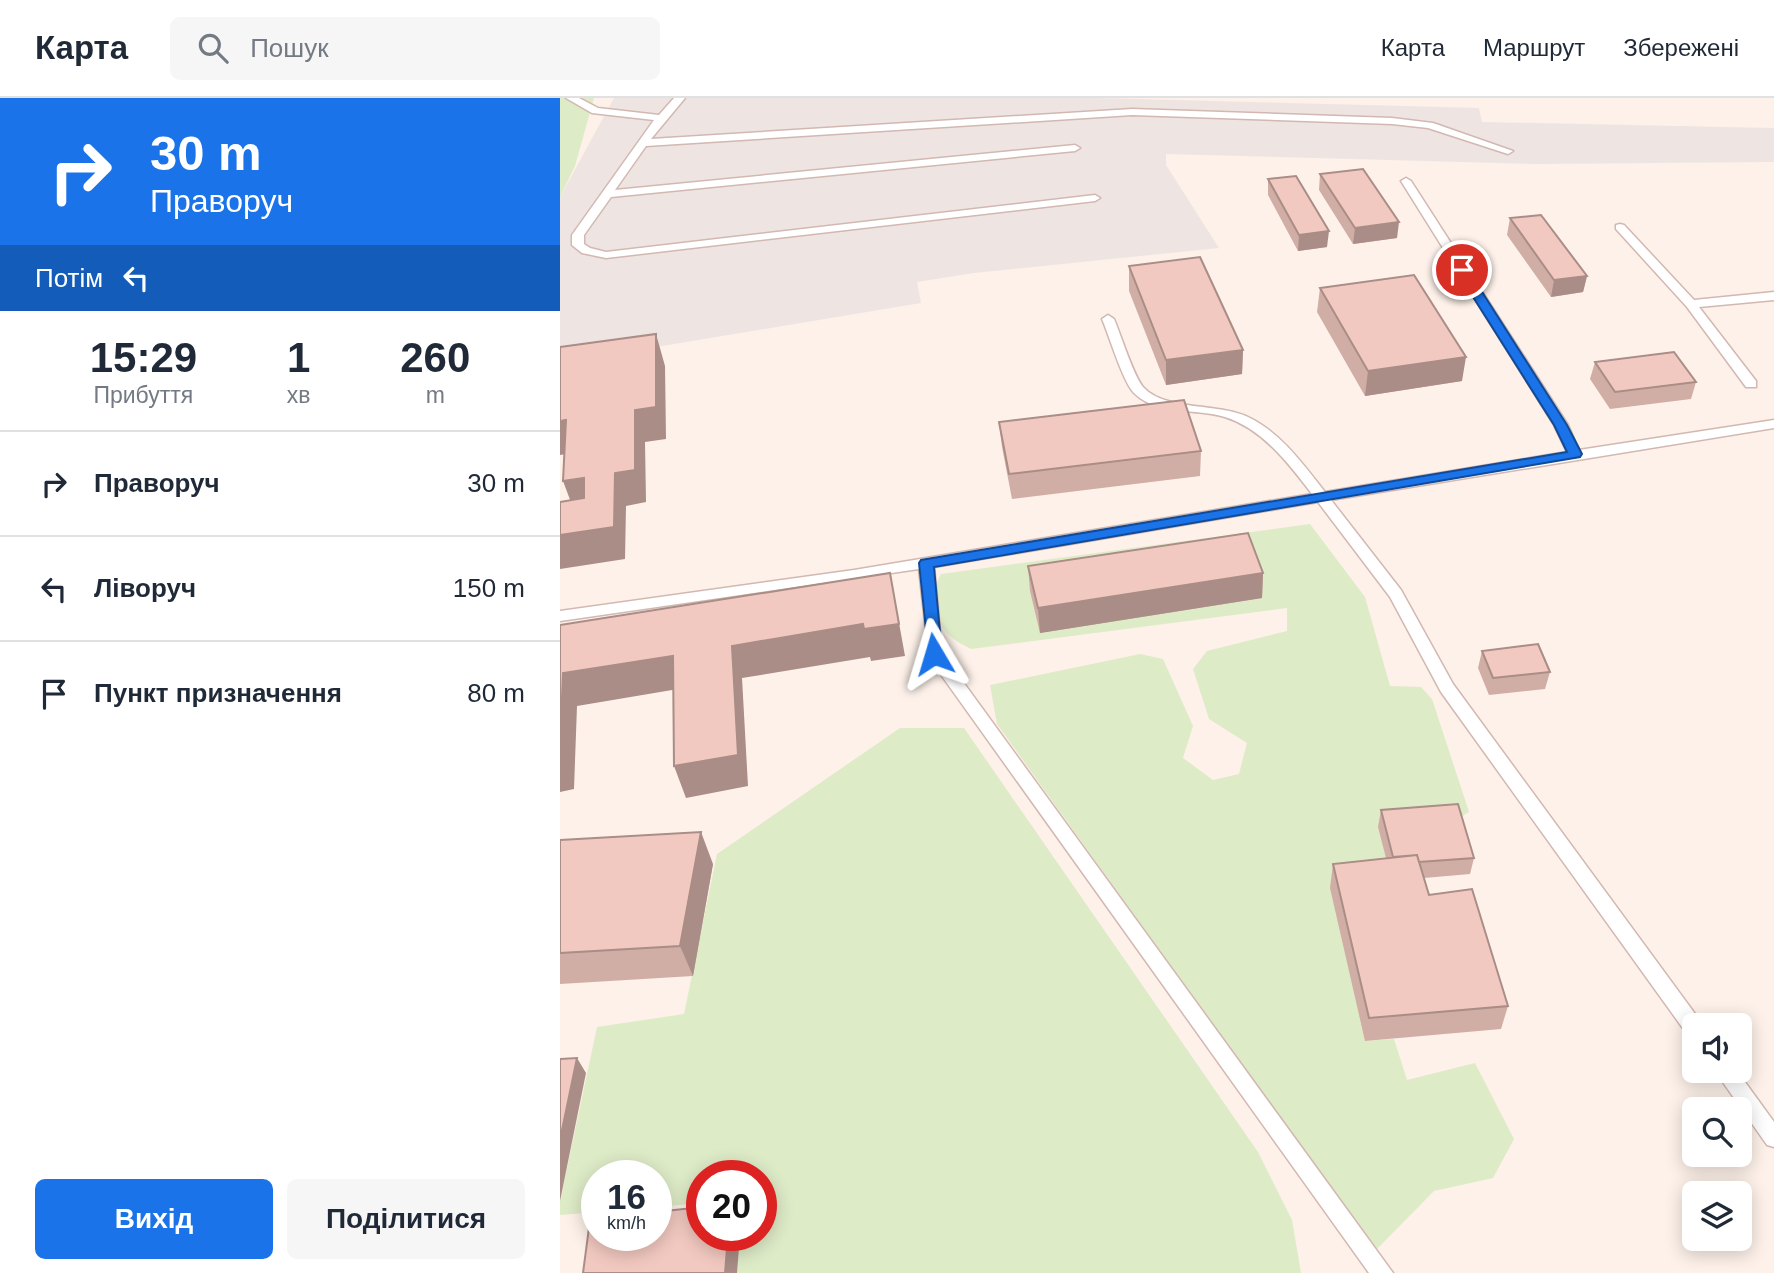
<!DOCTYPE html>
<html lang="uk">
<meta charset="utf-8">
<style>
:root{--surface:#fff;--page:#f6f6f7;--text:#1f2937;--muted:#747a83;--line:#e0e1e3;--accent:#1a73e8}
body{margin:0;font-family:Helvetica,sans-serif;background:var(--page);color:var(--text);height:100vh;display:flex;flex-direction:column;font-size:26px;white-space:nowrap}
*{box-sizing:border-box;margin:0}
p{font-size:23px;color:var(--muted)}
.icon{flex:none;width:38px;height:38px;fill:none;stroke:currentColor;stroke-width:2;stroke-linecap:round;stroke-linejoin:round}
.map{position:relative;flex:1;overflow:hidden}
.drawer{display:flex;flex-direction:column;background:var(--surface);width:560px}
.drawer>*{flex:none}
.top-card{background:#1a73e8;color:#fff;overflow:hidden}
.tools{position:absolute;left:1122px;top:915px;display:grid;gap:14px}
.tools a{display:grid;place-items:center;width:70px;height:70px;border-radius:10px;background:var(--surface);box-shadow:0 4px 18px #0003;font-size:35px}
.speed{position:absolute;left:21px;top:1062px;display:flex;gap:14px;font-size:35px;font-weight:700;text-align:center}
.speed>*{display:grid;place-content:center;width:91px;height:91px;border-radius:50%;background:var(--surface);box-shadow:0 4px 18px #0003;line-height:1}
.speed small{font-size:18px;font-weight:400}
.speed .limit{border:10px solid #d22;background:#fff;color:#111}
.pin{position:absolute;display:grid;place-items:center;width:60px;height:60px;color:#fff;margin:-30px;border:4px solid #fff;border-radius:50%;box-shadow:0 2px 7px #0007}
.me{position:absolute;width:77px;margin:-38px;rotate:353deg;stroke-linejoin:round;filter:drop-shadow(0 0 5px #0008)}
.turn{display:flex;align-items:center;gap:24px;height:147px;padding:0 35px;font-size:32px}
.turn .icon{width:91px;height:91px;stroke-width:2.5}
.turn b{display:block;font-size:49px;line-height:60px}
.then{display:flex;align-items:center;height:66px;padding:0 35px;background:#0003;gap:14px;font-size:26px}
.eta{display:flex;justify-content:space-evenly;align-items:center;height:119px;text-align:center}
.eta b{font-size:42px;font-weight:800;line-height:49px}
.action{display:flex;gap:14px;margin-top:auto;padding:14px 35px}
.action a{flex:1;height:80px;border-radius:10px;background:var(--accent);color:#fff;font-size:28px;font-weight:800;line-height:80px;text-align:center}
.action a+a{background:var(--page);color:var(--text)}
ul{padding:0;list-style:none}
li{display:flex;align-items:center;gap:21px;height:105px;padding:0 35px;border-top:2px solid var(--line)}
li div{flex:1}
li b{display:block;font-size:26px}
li em{font-style:normal}
header{display:flex;align-items:center;gap:42px;box-sizing:border-box;height:98px;padding:0 35px;background:var(--surface);border-bottom:2px solid var(--line)}
header strong{font-size:33px}
nav{display:flex;gap:38px;margin-inline-start:auto;font-size:24px}
.search{width:490px;height:63px;background:var(--page);display:flex;align-items:center;gap:18px;box-sizing:border-box;padding:0 24px;border-radius:10px;color:var(--muted);font-size:26px}
main{display:flex;flex:1;min-height:0}
.map>svg:first-child{display:block}
.industrial{fill:#eee5e2}
.green{fill:#deebc7}
.lines{fill:none;stroke-linecap:round;stroke-linejoin:round}
.lane-casing{stroke:#d2b8b1;stroke-width:3}
.lane{fill:#fff;fill-rule:evenodd}
.wall{fill:#d0ada5}
.shaded-wall{fill:#a98d86}
.building{fill:#f2c9c0;stroke:#a98d86;stroke-width:2}
.route{fill:#1a73e8;stroke:#114b97;stroke-width:2}
</style>
<header>
<strong>Карта</strong>
<div class="search"><svg class="icon" aria-label="search" viewBox="0 0 24 24"><circle cx="10" cy="10" r="6"/><path d="M15 15l6 6"/></svg>Пошук</div>
<nav><a>Карта</a><a>Маршрут</a><a>Збережені</a></nav>
</header>
<main>
<section class="drawer">
<div class="top-card">
<div class="turn"><svg class="icon" aria-label="right" viewBox="0 0 24 24"><path d="M7 20v-9h11M14 6l5 5-5 5"/></svg><div><b>30 m</b>Праворуч</div></div>
<div class="then">Потім<svg class="icon" aria-label="left" viewBox="0 0 24 24"><path d="M17 20v-9H6M10 6l-5 5 5 5"/></svg></div>
</div>
<div class="eta">
<div><b>15:29</b><p>Прибуття</p></div>
<div><b>1</b><p>хв</p></div>
<div><b>260</b><p>m</p></div>
</div>
<ul>
<li><svg class="icon" aria-label="right" viewBox="0 0 24 24"><path d="M7 20v-9h11M14 6l5 5-5 5"/></svg><div><b>Праворуч</b></div><em>30 m</em></li>
<li><svg class="icon" aria-label="left" viewBox="0 0 24 24"><path d="M17 20v-9H6M10 6l-5 5 5 5"/></svg><div><b>Ліворуч</b></div><em>150 m</em></li>
<li><svg class="icon" aria-label="arrive" viewBox="0 0 24 24"><path d="M6 21V4h12l-3 4 3 4H6"/></svg><div><b>Пункт призначення</b></div><em>80 m</em></li>
</ul>
<div class="action"><a>Вихід</a><a>Поділитися</a></div>
</section>
<div class="map">
<svg width="1214" height="1175" viewBox="0 0 1214 1175">
<rect width="100%" height="100%" fill="#fdf1e9"/>
<path class="industrial" d="M54 0H539L919 10 922 24 1214 30V64L977 66 606 56V67L659 150 414 175 357 184 361 205 0 265V99Z"/>
<path class="green" d="M0 0H34L15 68 0 99Z
M750 426 805 499 830 588 861 589 872 601 909 714 894 723 819 730 832 783 805 943 834 941 847 982 915 965 954 1041 933 1080 874 1093 815 1153 437 626 430 587 580 556 603 561 633 628 623 660 653 682 679 676 687 645 649 621 633 571 647 553 727 533V510L411 551C404 547 397 544 391 539 374 525 370 494 381 476Z
M340 630H404L698 1054 732 1122 741 1175H177L180 1138H201V1078H142V1105L96 1109V1078H37V1114L0 1117V1103L37 929 124 916 157 756Z"/>
<g class="lines">
<defs>
<path id="lane" d="M6 0H19L38 10 99 17 114 0H125L91 41 572 11 832 20 873 25 953 53 948 56 868 30 832 26 572 17 86 48 55 92 515 47 520 50 515 53 51 99 24 137V146L30 150 46 154 535 97 540 100 535 103 46 160 22 155 12 147V137L94 22 32 15Z
M846 80 851 83 1008 327 1019 352 1214 322V330L771 402 841 492 893 586 1141 924 1142 928H1134V938L1127 936 881 594 830 499 758 404 374 469 382 555 833 1175H809L369 560 359 471 0 523V513L294 472 752 396C729 366 703 331 665 319 636 310 597 318 574 295 563 284 549 237 542 221L548 217 554 221C561 237 574 280 584 290 606 313 659 305 688 319 720 334 743 366 765 394L1007 354 994 327 841 83Z
M1060 126 1064 127 1134 202 1214 194V202L1139 209 1196 283V289H1186L1127 209 1056 131V127Z
M1155 973H1177L1214 1024V1049L1207 1047Z"/>
</defs>
<use href="#lane" class="lane-casing"/>
<use href="#lane" class="lane"/>
</g>
<path class="wall" d="M760 76 837 140 793 146 759 92Z
M708 81 767 149 738 153 708 97Z
M950 120 1027 178 1023 194 991 199 947 137Z
M569 168 683 252 682 276 606 287 569 193Z
M760 190 902 283 805 298 757 214Z
M1035 264 1136 284 1131 301 1050 311 1030 281Z
M439 324 641 353 640 378 452 401 442 349Z
M468 468 703 475 702 500 480 535 470 493Z
M922 553 990 574 985 591 929 597 918 570Z
M821 712 914 760 910 776 864 780 869 797 948 908 941 931 805 943 770 790 773 766 826 760 818 729Z
M0 742 153 766 133 878 0 886Z"/>
<path class="shaded-wall" d="M839 124 837 140 793 146 795 130Z
M769 133 767 149 738 153 739 137Z
M1027 178 1023 194 991 199 994 182Z
M96 236 105 268 106 341 85 344 86 404 66 408 65 461 0 471V437L55 375 75 312Z
M683 252 682 276 606 287V262Z
M906 259 902 283 805 298 808 273Z
M6 322 18 354 0 357V323Z
M24 380 36 412 15 415 3 383Z
M330 475 345 558 311 563 310 559 182 580 188 688 126 700 114 668 172 548Z
M703 475 702 500 480 535 478 510Z
M113 558 124 590 17 608 14 691 0 694V649L3 575Z
M141 734 153 766 133 878 120 848Z
M17 960 26 975 0 1103V1042Z
M168 1138H180L177 1175H165Z"/>
<path class="building" d="M803 71 839 124 795 130 760 76Z
M736 78 769 133 739 137 708 81Z
M981 117 1027 178 994 182 950 120Z
M640 159 683 252 606 262 569 168Z
M854 177 906 259 808 273 760 190Z
M96 236V309L75 312V372L55 375 54 429 0 437V404L24 400V380L3 383 6 322 0 323V249Z
M1114 254 1136 284 1055 294 1035 264Z
M624 302 641 353 449 376 439 324Z
M688 435 703 475 478 510 468 468Z
M330 475 339 526 304 531 303 526 172 548 178 657 114 668 113 558 3 575 0 649V527Z
M978 546 990 574 933 580 922 553Z
M898 706 914 760 859 764 857 757 833 759 821 712Z
M141 734 120 848 0 855V742Z
M857 757 869 797 912 791 948 908 809 920 773 766Z
M17 960 0 1042V961Z
M142 1109V1138H168L165 1175H23L30 1122 37 1121V1138H96V1114Z"/>
<path class="route" d="M902 168 908 172 1007 327 1022 356 1020 359 374 469 382 556 380 560H369L359 465 361 462 1007 354 994 327 896 172Z"/>
</svg>
<div class="tools">
<a><svg class="icon" aria-label="sound" viewBox="0 0 24 24"><path d="M4 9h4l5-4v14l-5-4H4zM17 9q2 3 0 6"/></svg></a>
<a><svg class="icon" aria-label="search" viewBox="0 0 24 24"><circle cx="10" cy="10" r="6"/><path d="M15 15l6 6"/></svg></a>
<a><svg class="icon" aria-label="layers" viewBox="0 0 24 24"><path d="M12 4l9 5-9 5-9-5zM3 14l9 5 9-5"/></svg></a>
</div>
<div class="speed"><div>16<small>km/h</small></div><div class="limit">20</div></div>
<div class="pin" style="left:902px;top:172px;background:#d93025"><svg class="icon" aria-label="arrive" viewBox="0 0 24 24"><path d="M6 21V4h12l-3 4 3 4H6"/></svg></div>
<svg class="me" style="left:374px;top:556px" viewBox="-20 -20 40 40"><path d="M0-17L14 15 0 8-14 15z" fill="#1a73e8" stroke="#fff" stroke-width="4"/></svg>
</div>
</main>
